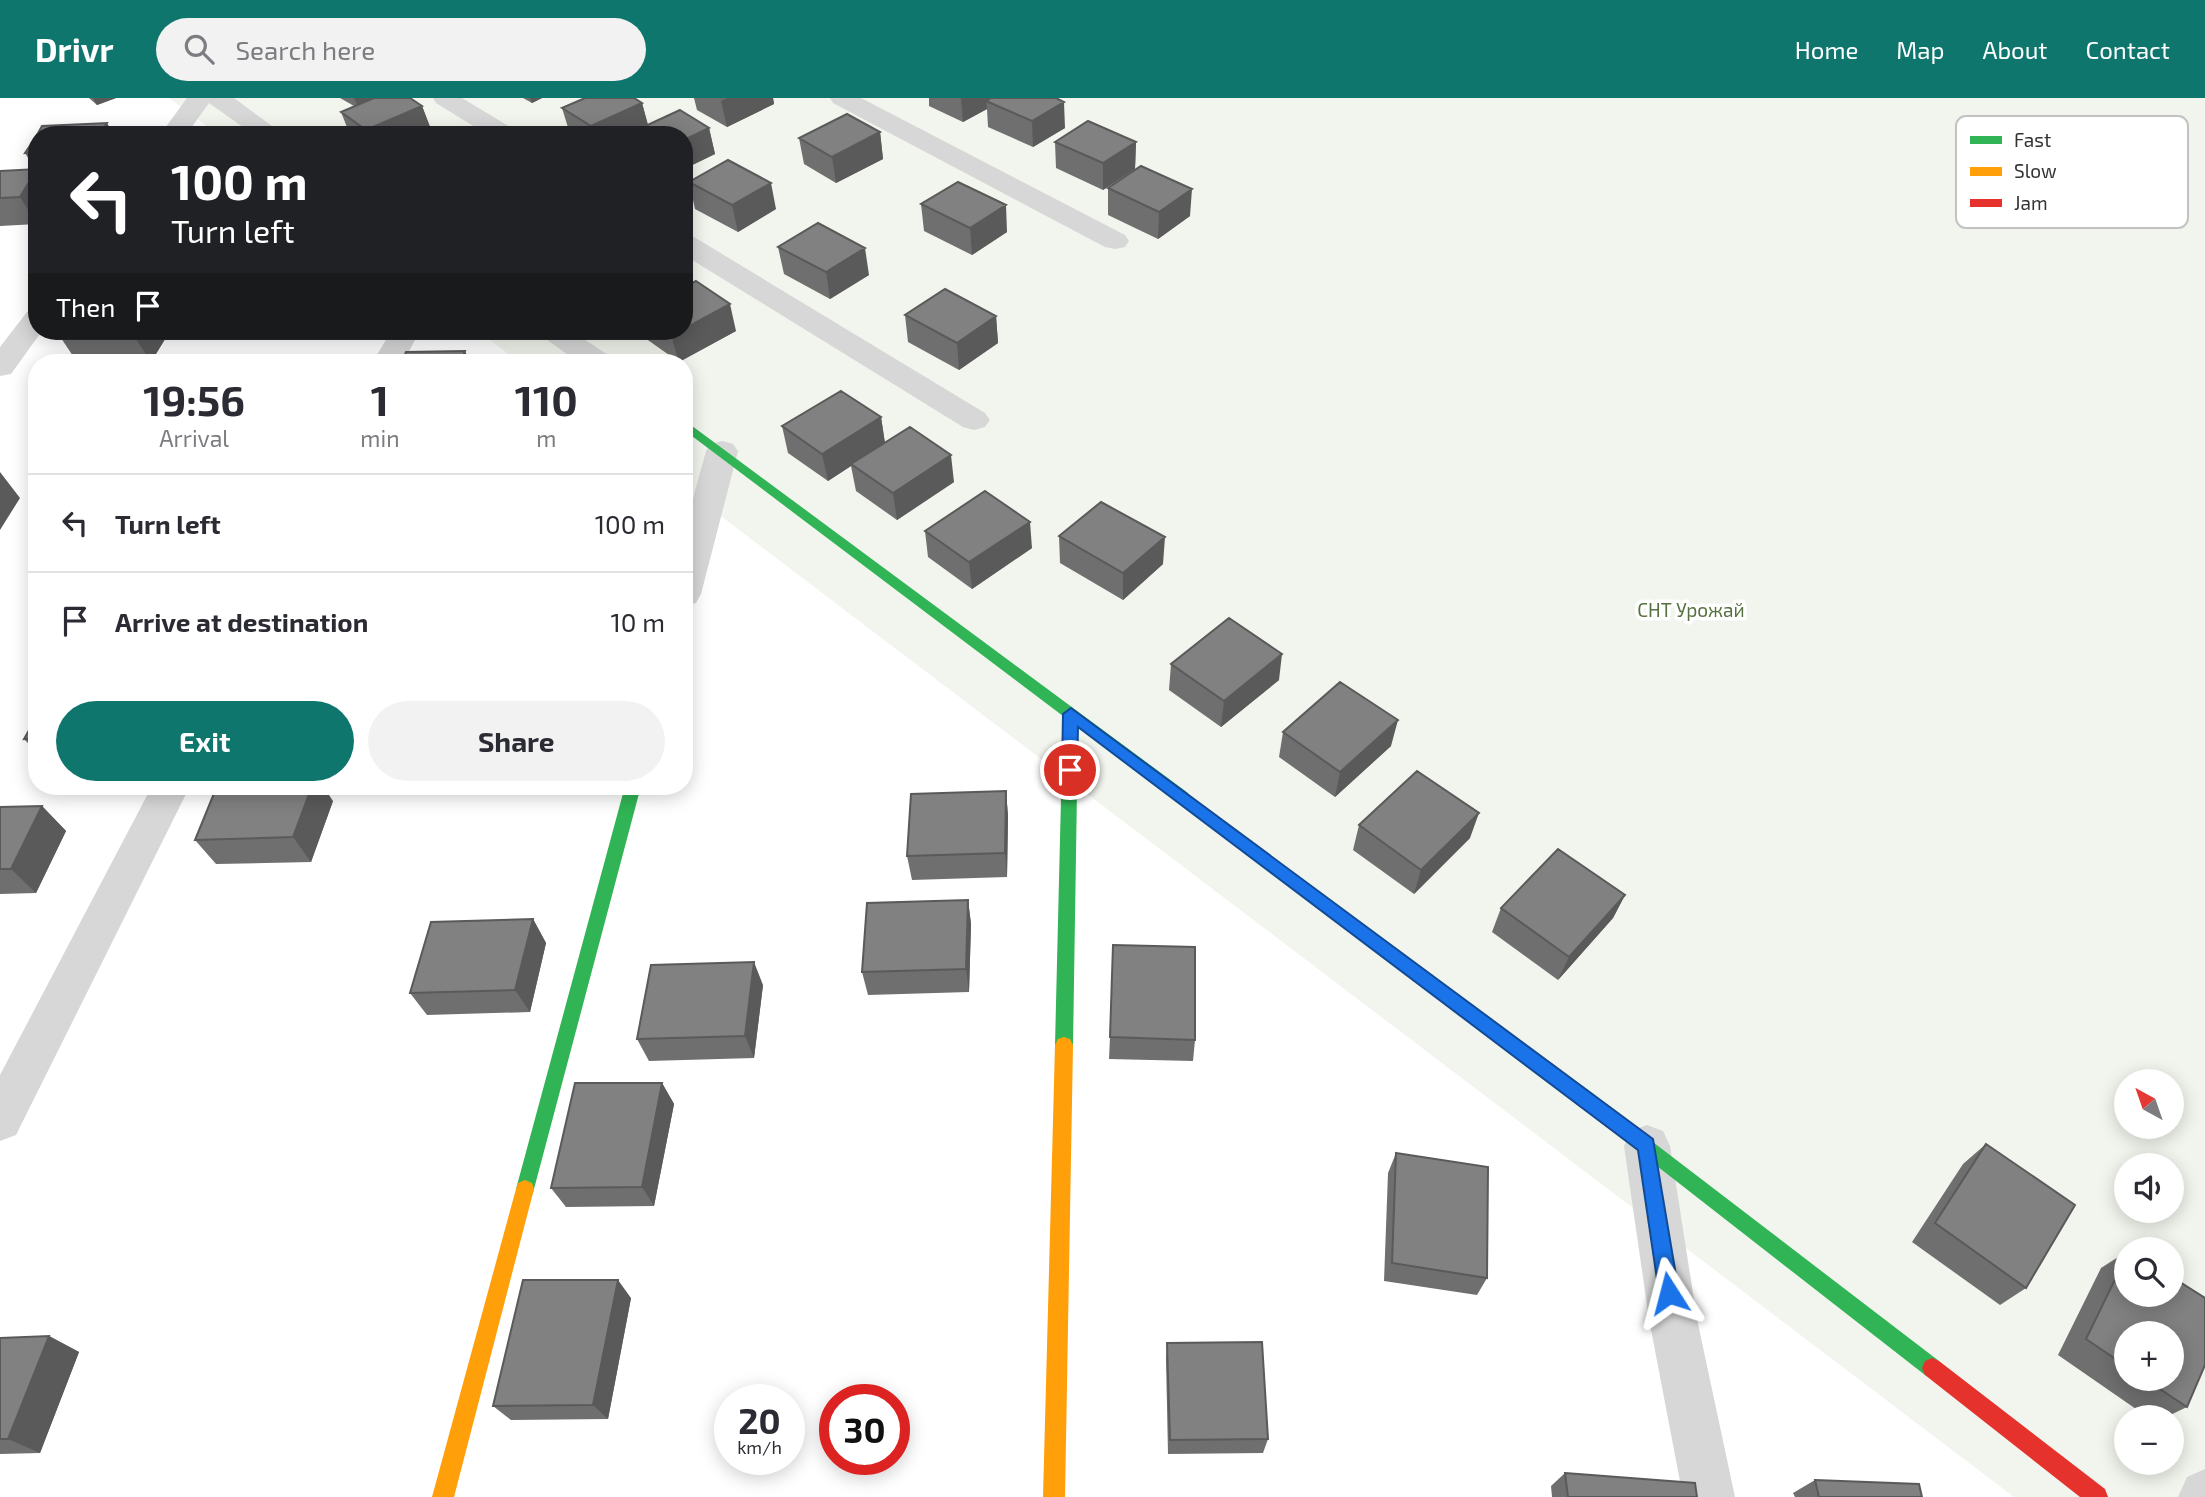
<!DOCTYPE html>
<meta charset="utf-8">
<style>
:root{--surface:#fff;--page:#f2f2f3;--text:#2b2b33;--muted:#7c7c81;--line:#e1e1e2;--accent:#0f766e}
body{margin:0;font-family:"Exo 2",sans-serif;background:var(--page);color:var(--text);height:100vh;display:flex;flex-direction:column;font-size:26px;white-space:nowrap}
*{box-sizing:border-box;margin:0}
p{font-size:23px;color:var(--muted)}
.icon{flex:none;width:38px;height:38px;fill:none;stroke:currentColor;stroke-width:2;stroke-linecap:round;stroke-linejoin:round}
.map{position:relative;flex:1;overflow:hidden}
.side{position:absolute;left:28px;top:256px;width:665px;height:441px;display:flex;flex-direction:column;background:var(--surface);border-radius:28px;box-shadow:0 4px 18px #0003}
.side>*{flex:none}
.hud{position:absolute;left:28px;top:28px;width:665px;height:214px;border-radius:28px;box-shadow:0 4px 18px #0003;background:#202124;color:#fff;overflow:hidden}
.needle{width:46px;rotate:320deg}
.fabs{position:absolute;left:2114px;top:971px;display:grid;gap:14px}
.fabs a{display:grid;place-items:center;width:70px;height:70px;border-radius:50%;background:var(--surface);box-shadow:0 4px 18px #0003;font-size:35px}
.speed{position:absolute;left:714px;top:1286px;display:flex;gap:14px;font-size:35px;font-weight:700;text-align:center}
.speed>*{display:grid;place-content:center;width:91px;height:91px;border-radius:50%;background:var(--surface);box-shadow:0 4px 18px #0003;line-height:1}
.speed small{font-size:18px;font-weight:400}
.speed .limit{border:10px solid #d22;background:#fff;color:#111}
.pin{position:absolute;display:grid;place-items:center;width:60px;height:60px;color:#fff;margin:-30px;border:4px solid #fff;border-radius:50%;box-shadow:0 2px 7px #0007}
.me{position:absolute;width:77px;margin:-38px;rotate:351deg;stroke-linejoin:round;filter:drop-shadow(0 0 5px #0008)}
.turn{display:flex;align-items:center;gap:24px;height:147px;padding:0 28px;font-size:32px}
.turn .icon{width:91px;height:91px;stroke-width:2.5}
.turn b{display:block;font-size:49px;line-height:60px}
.then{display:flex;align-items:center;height:66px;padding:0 28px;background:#0003;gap:14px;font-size:26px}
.eta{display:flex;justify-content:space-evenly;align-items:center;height:119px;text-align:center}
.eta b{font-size:42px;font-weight:700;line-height:49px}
.cta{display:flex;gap:14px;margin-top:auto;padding:14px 28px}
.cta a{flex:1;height:80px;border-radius:42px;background:var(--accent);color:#fff;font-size:28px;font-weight:700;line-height:80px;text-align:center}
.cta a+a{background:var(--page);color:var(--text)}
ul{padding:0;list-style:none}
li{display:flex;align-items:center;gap:21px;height:98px;padding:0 28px;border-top:2px solid var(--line)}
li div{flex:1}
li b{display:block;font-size:26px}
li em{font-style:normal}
header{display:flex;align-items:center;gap:42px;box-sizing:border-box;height:98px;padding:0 35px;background:var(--accent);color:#fff}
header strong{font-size:33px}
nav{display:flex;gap:38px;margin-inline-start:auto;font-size:24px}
.search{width:490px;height:63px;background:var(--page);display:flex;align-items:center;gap:18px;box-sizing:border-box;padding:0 24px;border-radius:38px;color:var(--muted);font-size:26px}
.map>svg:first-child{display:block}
.green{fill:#f1f5ed;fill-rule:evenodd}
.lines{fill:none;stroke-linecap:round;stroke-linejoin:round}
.street{fill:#d7d7d7;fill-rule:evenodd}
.fast{fill:#30b455;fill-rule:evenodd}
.slow{fill:#ff9f0a;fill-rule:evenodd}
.jam{fill:#e5322d;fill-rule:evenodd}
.wall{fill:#6f6f6f;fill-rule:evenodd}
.shaded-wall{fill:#5a5a5a}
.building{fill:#818181;stroke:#5a5a5a;stroke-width:2}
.route{fill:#1a73e8;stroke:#114b97;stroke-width:2}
.labels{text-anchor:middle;stroke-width:7;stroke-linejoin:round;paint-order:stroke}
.park-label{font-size:19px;fill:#56703f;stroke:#fff}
.key{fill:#fff;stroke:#c2c2c2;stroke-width:2}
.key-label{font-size:19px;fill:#333}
</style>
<header>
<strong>Drivr</strong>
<div class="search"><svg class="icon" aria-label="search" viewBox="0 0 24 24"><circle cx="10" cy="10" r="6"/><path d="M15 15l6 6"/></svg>Search here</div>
<nav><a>Home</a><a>Map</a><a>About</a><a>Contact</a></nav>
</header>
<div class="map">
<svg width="2205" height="1399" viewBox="0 0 2205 1399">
<rect width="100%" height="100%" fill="#fff"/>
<path class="green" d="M169 0H2205V1399H2014L684 390V264H519L478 233H684V37H219ZM2126 984H2172V1029H2126ZM2126 1068H2172V1113H2126ZM2126 1152H2172V1197H2126ZM2126 1236H2172V1281H2126ZM2126 1320H2172V1365H2126Z"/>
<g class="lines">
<path class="street" d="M187 0H234L284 37H254L209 5 186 37H160Z
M433 0H462L515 32 519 37H488L436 5Z
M830 0H861L1125 137 1129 143 1125 149 1115 151 1105 149 833 5Z
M684 137 694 139 985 315 990 322 985 329 974 332 963 329 684 157Z
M37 211V233H42L11 276 0 278V249L27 214Z
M391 233H420L403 264H373Z
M538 233H572L608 257 612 264H578L543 239Z
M722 343 733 346 738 353 701 496 696 505 684 508V433L706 353 711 346Z
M152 688H190L16 1037 0 1043V977Z
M1647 1027 1663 1033 1670 1048 1697 1221 1735 1399H1683L1649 1221 1624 1048 1631 1033Z
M2205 1371V1399H2178L2187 1379Z"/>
<path class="fast" d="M684 322 1188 695 1190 699 1188 703H1176L1078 629 1073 947 1070 953 1064 955 1058 953 1055 947 1063 618 684 332Z
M625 688H641L534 1091 532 1097 525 1100 518 1097 516 1091Z
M1628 1025 1939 1263 1942 1270 1939 1277 1932 1280 1925 1277 1621 1040 1619 1034 1621 1028Z"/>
<path class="slow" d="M1182 693 1450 891 1453 896 1450 901 1444 904 1438 901 1176 703 1174 699 1176 695Z
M1064 939 1070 941 1073 947 1065 1399H1043L1055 947 1058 941Z
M525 1082 532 1085 534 1091 454 1399H432L516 1091 518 1085Z"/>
<path class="jam" d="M1444 888 1635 1028 1637 1034 1635 1040 1628 1043 1621 1040 1438 901 1435 896 1438 891Z
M1932 1260 1939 1263 2105 1391 2108 1399H2080L1925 1277 1922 1270 1925 1263Z"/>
</g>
<path class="wall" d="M89 0H116L97 7Z
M340 0H410L422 8 432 34 426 37H350L341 14 354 8Z
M523 0H542L532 5Z
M585 0H634L642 5 648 27 680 12 709 30 715 56 684 71V37L570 36 562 10Z
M694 0H773L774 6 727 29 697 12Z
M929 0H1056L1065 30 1033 49 988 29 987 11 963 24 929 8Z
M880 34 883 61 836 85 804 66 799 40Z
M37 37V126L0 128V73L35 71 25 55Z
M1055 44H1136L1135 71 1103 92 1056 70Z
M689 84 776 111 738 134 695 111Z
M1108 90 1190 118 1158 141 1108 117Z
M921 106 1007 134 972 157 924 133Z
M778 149 869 177 830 201 784 176Z
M905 217 996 218 998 245 959 272 908 244Z
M170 233 151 264H77L61 240Z
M643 233H736L679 264 645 240Z
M881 319 885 345 954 384 897 422 856 393 851 368 828 383 788 355 782 328Z
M925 433 1032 450 972 491 928 459Z
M1059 438 1163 466 1123 502 1060 465Z
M1171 566 1279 582 1221 629 1169 592Z
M37 618V654L24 641Z
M1283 634 1391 648 1335 699 1279 659Z
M1006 693 1008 718 1007 779 912 782 907 758Z
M333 703 311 764 216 766 195 742Z
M42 708 66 733 36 795 0 796V709Z
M1359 727 1470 740 1414 796 1353 752Z
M1625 797 1613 820 1558 882 1492 834 1501 810Z
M968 802 971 826 969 894 868 897 862 874Z
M533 821 546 845 530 914 427 917 410 895Z
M763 887 754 960 649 963 637 941Z
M1110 939 1195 942 1193 963 1109 961Z
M662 985 674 1006 654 1108 566 1109 551 1090Z
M1986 1046 2026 1190 2000 1207 1912 1144 1963 1066Z
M1396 1055 1487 1180 1477 1197 1384 1183 1388 1075Z
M2126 1154V1197H2172V1179L2205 1200V1267L2187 1309 2164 1320H2149L2058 1257 2101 1170ZM2126 1236H2172V1281H2126Z
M631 1200 608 1321 511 1322 493 1308Z
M49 1238 79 1254 40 1355 0 1356V1240Z
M1167 1245 1268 1341 1263 1355 1168 1356 1166 1261Z
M1565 1375 1697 1399H1552L1551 1388Z
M1815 1382 1922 1399H1795L1793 1395Z"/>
<path class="shaded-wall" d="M93 0H116L97 7Z
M354 0H382L359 11Z
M530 0H542L532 5Z
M727 0H773L774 6 727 29 721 3Z
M961 0H1005L986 3 987 11 963 24Z
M1064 4 1065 30 1033 49 1032 23Z
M642 5 649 31 628 36V37H593L591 28Z
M422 8 432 34 426 37H368L366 32Z
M107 25 114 37H100Z
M709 30 715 56 684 71V42Z
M880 34 883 61 836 85 832 59Z
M1136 44 1135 71 1103 92V65Z
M37 72V126L20 99Z
M771 85 776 111 738 134 732 107Z
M1192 91 1190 118 1158 141 1159 114Z
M1006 107 1007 134 972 157 970 130Z
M865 150 869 177 830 201 826 174Z
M730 206 736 233 679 264 671 237 680 233H684V231Z
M996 218 998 245 959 272 957 245Z
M137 233H170L151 264 134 238Z
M465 253 470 264H461Z
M881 319 885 346 851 366V368L828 383 822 356Z
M951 357 954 384 897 422 893 395Z
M0 374 20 400 0 432Z
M1030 424 1032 450 972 491 969 464Z
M1165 439 1163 466 1123 502V475Z
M1282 556 1279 582 1221 629 1224 603Z
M1398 622 1391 648 1335 699 1340 674Z
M312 688H323L333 703 311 764 293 739Z
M1006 693 1008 718 1007 779 1005 755Z
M42 708 66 733 36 795 11 771Z
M1479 715 1470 740 1414 796 1421 772Z
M1625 797 1613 820 1558 882 1569 859Z
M968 802 971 826 969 894 966 871Z
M533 821 546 845 530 914 515 892Z
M754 864 763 887 754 960 745 938Z
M662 985 674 1006 654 1108 642 1089Z
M618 1182 631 1200 608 1321 593 1307Z
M49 1238 79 1254 40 1355 8 1341Z"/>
<path class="building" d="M374 0H410L422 8 366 32 341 14Z
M585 0H634L642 5 591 28 562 10Z
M991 0H1056L1064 4 1032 23 986 3Z
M680 12 709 30 684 42V37H630L628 36Z
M847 16 880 34 832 59 799 40Z
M1088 23 1136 44 1103 65 1055 44Z
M107 25 100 37H37L42 28Z
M37 37V54L25 55Z
M728 62 771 85 732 107 689 84Z
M1141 68 1192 91 1159 114 1108 90Z
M37 71 20 99 0 100V73Z
M958 84 1006 107 970 130 921 106Z
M818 125 865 150 826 174 778 149Z
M696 183 730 206 684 231V189Z
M945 191 996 218 957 245 905 217Z
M65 233H137L134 238 61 240Z
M665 233H680L671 237Z
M465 253 461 264H402L406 254Z
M841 293 881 319 822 356 782 328Z
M910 329 951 357 893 395 851 366Z
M985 393 1030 424 969 464 925 433Z
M1101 404 1165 439 1123 475 1059 438Z
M1229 520 1282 556 1224 603 1171 566Z
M1340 584 1398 622 1340 674 1283 634Z
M37 618V640L24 641Z
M1417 673 1479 715 1421 772 1359 727Z
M217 688H312L293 739 195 742Z
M1006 693 1005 755 907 758 911 696Z
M42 708 11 771H0V709Z
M1558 751 1625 797 1569 859 1501 810Z
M968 802 966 871 862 874 867 805Z
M533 821 515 892 410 895 431 824Z
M1113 847 1195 849V942L1110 939Z
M754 864 745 938 637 941 651 867Z
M575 985H662L642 1089 551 1090Z
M1986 1046 2075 1107 2026 1190 1935 1125Z
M1396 1055 1488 1069 1487 1180 1392 1165Z
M2126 1159V1197H2172V1179L2205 1200V1267L2187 1309 2145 1281H2172V1236H2126V1268L2086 1241Z
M523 1182H618L593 1307 493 1308Z
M49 1238 8 1341H0V1240Z
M1262 1244 1268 1341 1170 1342 1167 1245Z
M1565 1375 1695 1385 1697 1399H1568Z
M1815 1382 1919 1386 1922 1399H1819Z"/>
<path class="route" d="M1071 610 1653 1041 1679 1195 1676 1202 1669 1205 1662 1202 1659 1195 1638 1052 1078 629 1077 672 1070 678 1064 676 1062 672 1063 616Z"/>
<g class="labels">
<g class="park-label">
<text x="1691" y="519">СНТ Урожай</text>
</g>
</g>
<rect x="1956" y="18" width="232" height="112" rx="10" class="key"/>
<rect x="1970" y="38" width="32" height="8" fill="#30b455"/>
<rect x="1970" y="69" width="32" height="9" fill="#ff9f0a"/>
<rect x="1970" y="101" width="32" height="8" fill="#e5322d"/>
<g class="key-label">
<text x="2014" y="49">Fast</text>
<text x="2014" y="80">Slow</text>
<text x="2014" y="112">Jam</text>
</g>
</svg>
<div class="fabs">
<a><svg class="needle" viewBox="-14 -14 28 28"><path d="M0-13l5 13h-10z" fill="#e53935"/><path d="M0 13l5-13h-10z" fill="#7c7c81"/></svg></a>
<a><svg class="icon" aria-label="sound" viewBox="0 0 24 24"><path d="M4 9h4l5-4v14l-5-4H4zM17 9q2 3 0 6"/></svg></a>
<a><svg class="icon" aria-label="search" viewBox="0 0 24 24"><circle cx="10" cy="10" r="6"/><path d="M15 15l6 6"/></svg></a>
<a>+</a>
<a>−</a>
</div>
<div class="speed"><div>20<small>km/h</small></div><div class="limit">30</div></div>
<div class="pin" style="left:1070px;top:672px;background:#d93025"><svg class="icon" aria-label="arrive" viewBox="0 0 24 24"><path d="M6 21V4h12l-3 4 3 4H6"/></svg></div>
<svg class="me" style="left:1669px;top:1195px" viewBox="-20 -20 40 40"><path d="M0-17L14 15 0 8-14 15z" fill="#1a73e8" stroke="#fff" stroke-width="4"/></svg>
<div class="hud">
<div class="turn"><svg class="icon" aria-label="left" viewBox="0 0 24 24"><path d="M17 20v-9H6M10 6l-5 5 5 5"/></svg><div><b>100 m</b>Turn left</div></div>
<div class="then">Then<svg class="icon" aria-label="arrive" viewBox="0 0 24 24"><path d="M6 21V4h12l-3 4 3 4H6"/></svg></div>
</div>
<section class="side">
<div class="eta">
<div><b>19:56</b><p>Arrival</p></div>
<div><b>1</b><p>min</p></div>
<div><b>110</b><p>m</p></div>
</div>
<ul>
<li><svg class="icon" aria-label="left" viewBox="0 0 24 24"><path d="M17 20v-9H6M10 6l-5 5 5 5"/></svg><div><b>Turn left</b></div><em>100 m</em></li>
<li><svg class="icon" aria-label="arrive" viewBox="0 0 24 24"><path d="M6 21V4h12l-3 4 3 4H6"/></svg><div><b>Arrive at destination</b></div><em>10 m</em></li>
</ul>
<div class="cta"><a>Exit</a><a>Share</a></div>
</section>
</div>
